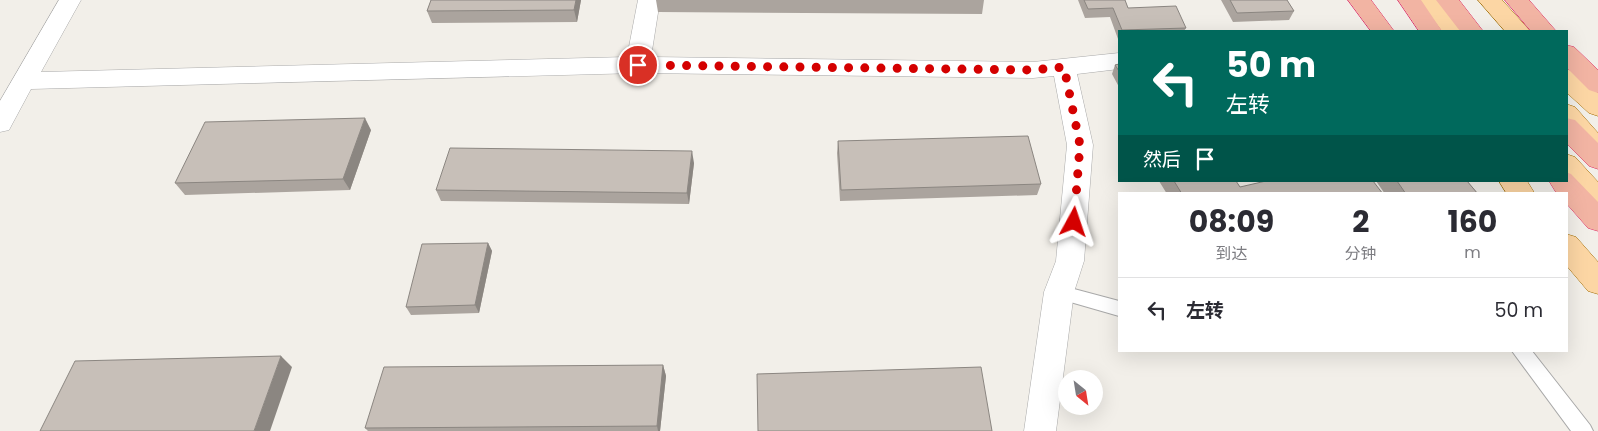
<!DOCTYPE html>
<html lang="zh">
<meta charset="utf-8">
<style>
:root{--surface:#fff;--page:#f7f7f7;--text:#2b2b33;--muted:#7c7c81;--line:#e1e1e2}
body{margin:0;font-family:Poppins,"Noto Sans SC",sans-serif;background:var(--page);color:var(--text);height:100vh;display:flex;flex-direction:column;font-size:19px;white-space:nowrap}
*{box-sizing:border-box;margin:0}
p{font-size:16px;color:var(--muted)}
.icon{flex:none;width:28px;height:28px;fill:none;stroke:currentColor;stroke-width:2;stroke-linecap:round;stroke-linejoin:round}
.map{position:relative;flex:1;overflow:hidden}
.side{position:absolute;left:1118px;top:192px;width:450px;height:160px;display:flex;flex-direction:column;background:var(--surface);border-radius:0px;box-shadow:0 5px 20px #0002}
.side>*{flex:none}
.guide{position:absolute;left:1118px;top:30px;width:450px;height:152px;border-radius:0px;box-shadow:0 5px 20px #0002;background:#00695c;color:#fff;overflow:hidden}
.needle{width:32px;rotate:150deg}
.fabs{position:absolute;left:1058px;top:370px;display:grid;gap:10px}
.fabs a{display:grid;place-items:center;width:45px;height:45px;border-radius:50%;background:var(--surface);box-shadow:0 5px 20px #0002;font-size:25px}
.pin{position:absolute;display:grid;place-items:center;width:42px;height:42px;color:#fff;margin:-21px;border:2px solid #fff;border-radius:50%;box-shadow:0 1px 5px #0007}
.me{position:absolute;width:55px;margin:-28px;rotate:5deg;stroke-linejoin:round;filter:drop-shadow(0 0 4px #0008)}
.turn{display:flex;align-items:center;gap:18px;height:105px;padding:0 25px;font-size:22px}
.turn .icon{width:65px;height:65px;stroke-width:2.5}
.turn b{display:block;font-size:35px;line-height:42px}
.then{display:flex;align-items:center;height:48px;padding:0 25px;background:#0003;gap:10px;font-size:19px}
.eta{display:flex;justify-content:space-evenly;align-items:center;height:85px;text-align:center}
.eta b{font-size:30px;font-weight:700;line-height:35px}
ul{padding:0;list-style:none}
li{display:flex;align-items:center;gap:15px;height:65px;padding:0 25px;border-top:1px solid var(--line)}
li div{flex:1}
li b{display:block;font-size:19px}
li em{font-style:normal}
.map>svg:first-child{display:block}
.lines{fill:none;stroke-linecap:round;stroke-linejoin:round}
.service-casing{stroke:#a9a9a9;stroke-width:2}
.minor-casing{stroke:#a9a9a9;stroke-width:1}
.primary-casing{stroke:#a06b00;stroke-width:1}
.trunk-casing{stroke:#dc2a67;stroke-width:1}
.service{fill:#fff;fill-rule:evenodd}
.minor{fill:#fff;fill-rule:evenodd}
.primary{fill:#fcd6a4;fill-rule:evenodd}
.trunk{fill:#f2b4a3;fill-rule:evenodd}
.wall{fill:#aba49e}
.shaded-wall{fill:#8b8681}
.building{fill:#c7bfb8;stroke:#8b8681}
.route{stroke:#d40000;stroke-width:9;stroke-dasharray:0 16.2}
</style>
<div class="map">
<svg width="1598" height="431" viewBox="0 0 1598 431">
<rect width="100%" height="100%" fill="#f2efe9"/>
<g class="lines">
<defs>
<path id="service" d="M1059 285 1119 301V316L1053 297 1050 292 1053 287Z
M1512 351H1532L1590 425 1593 431H1571Z"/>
<path id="minor" d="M59 0H81L41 72 627 57 638 0H660L651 57 1033 62 1119 53V69L1077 74 1093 145 1084 261 1074 292 1056 431H1024L1044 292 1056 261 1067 145 1054 76 1033 78 638 73 31 89 9 130 0 132V101Z"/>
<path id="primary" d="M1418 0H1441L1465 31H1442Z
M1478 0H1502L1530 31H1505Z
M1566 69 1575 72 1598 93V116L1589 113 1566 92Z
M1566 104 1575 107 1598 133V160L1589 157 1566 130Z
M1566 154 1575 157 1598 182V211L1588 208 1566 181Z
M1499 181H1527L1535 194H1507Z
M1566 234 1576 237 1598 262V294L1588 291 1566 265Z"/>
<path id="trunk" d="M1348 0H1371L1394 31H1371Z
M1398 0H1421L1442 31H1419Z
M1436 0H1459L1483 31H1460Z
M1505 0H1529L1556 31H1531Z
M1566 45 1574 47 1598 70V93L1589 90 1566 67Z
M1566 118 1575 120 1598 143V169L1589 166 1566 143Z
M1566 172 1571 174 1598 202V231L1588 228 1566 203V194H1557L1549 181H1566Z"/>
</defs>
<use href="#service" class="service-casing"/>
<use href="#minor" class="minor-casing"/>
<use href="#primary" class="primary-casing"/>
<use href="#trunk" class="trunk-casing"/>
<use href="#service" class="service"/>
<use href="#minor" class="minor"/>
<use href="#primary" class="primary"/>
<use href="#trunk" class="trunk"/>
</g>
<path class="wall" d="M431 0H581L577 22 432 23 427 11Z
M656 0H984L982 14 658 12Z
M1078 0H1125L1128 8 1186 28 1184 31H1119L1118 39 1110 17 1085 18Z
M1221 0H1287L1294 11 1289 20 1233 22Z
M1119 64V87L1112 74 1115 65Z
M371 130 350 190 185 195 175 183Z
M838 141 1041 184 1037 195 840 201 837 153Z
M694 163 689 204 441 201 436 190Z
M1159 181H1236L1240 187 1383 194H1167Z
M1376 181H1467L1478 194H1385Z
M488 243 492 251 479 313 411 315 406 307Z
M663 365 666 376 660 431H368L365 428Z"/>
<path class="shaded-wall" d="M576 0H581L577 22 574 10Z
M365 118 371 130 350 190 343 179Z
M692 151 694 163 689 204 687 193Z
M488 243 492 251 479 313 475 305Z
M281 356 292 367 270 431H254Z
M663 365 666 376 660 431H658L657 426Z"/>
<path class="building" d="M431 0H576L574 10 427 11Z
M1084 0H1125L1128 8 1176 6 1186 28 1122 30 1113 8 1088 9Z
M1230 0H1287L1294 11 1237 13Z
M1119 64V71L1115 65Z
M365 118 343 179 175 183 205 122Z
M1028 136 1041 184 841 190 838 141Z
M450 148 692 151 687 193 436 190Z
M1174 181H1236L1240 187 1266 181H1373L1383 194H1182Z
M1397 181H1467L1478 194H1406Z
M488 243 475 305 406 307 422 244Z
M281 356 254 431H40L75 361Z
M663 365 657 426 365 428 384 367Z
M981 367 992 431H758L757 374Z"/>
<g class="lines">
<path class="route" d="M638 65 1033 70 1064 67 1080 145 1074 222"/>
</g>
</svg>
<div class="fabs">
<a><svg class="needle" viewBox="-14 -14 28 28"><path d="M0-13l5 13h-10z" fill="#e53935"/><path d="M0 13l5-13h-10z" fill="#7c7c81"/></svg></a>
</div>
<div class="pin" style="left:638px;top:65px;background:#d93025"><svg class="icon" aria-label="arrive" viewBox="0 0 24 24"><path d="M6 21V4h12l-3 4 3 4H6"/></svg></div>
<svg class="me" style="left:1074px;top:222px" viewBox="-20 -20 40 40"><path d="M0-17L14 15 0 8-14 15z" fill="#d40000" stroke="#fff" stroke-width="4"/></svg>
<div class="guide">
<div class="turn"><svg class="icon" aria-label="left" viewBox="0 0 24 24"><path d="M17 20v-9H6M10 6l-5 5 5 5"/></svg><div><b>50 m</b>左转</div></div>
<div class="then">然后<svg class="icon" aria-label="arrive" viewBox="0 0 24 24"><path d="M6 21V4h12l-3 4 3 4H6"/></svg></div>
</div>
<section class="side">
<div class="eta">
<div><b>08:09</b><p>到达</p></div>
<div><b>2</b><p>分钟</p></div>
<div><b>160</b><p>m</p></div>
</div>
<ul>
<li><svg class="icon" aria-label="left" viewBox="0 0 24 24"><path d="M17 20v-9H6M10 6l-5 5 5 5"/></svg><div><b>左转</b></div><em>50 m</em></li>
</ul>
</section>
</div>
